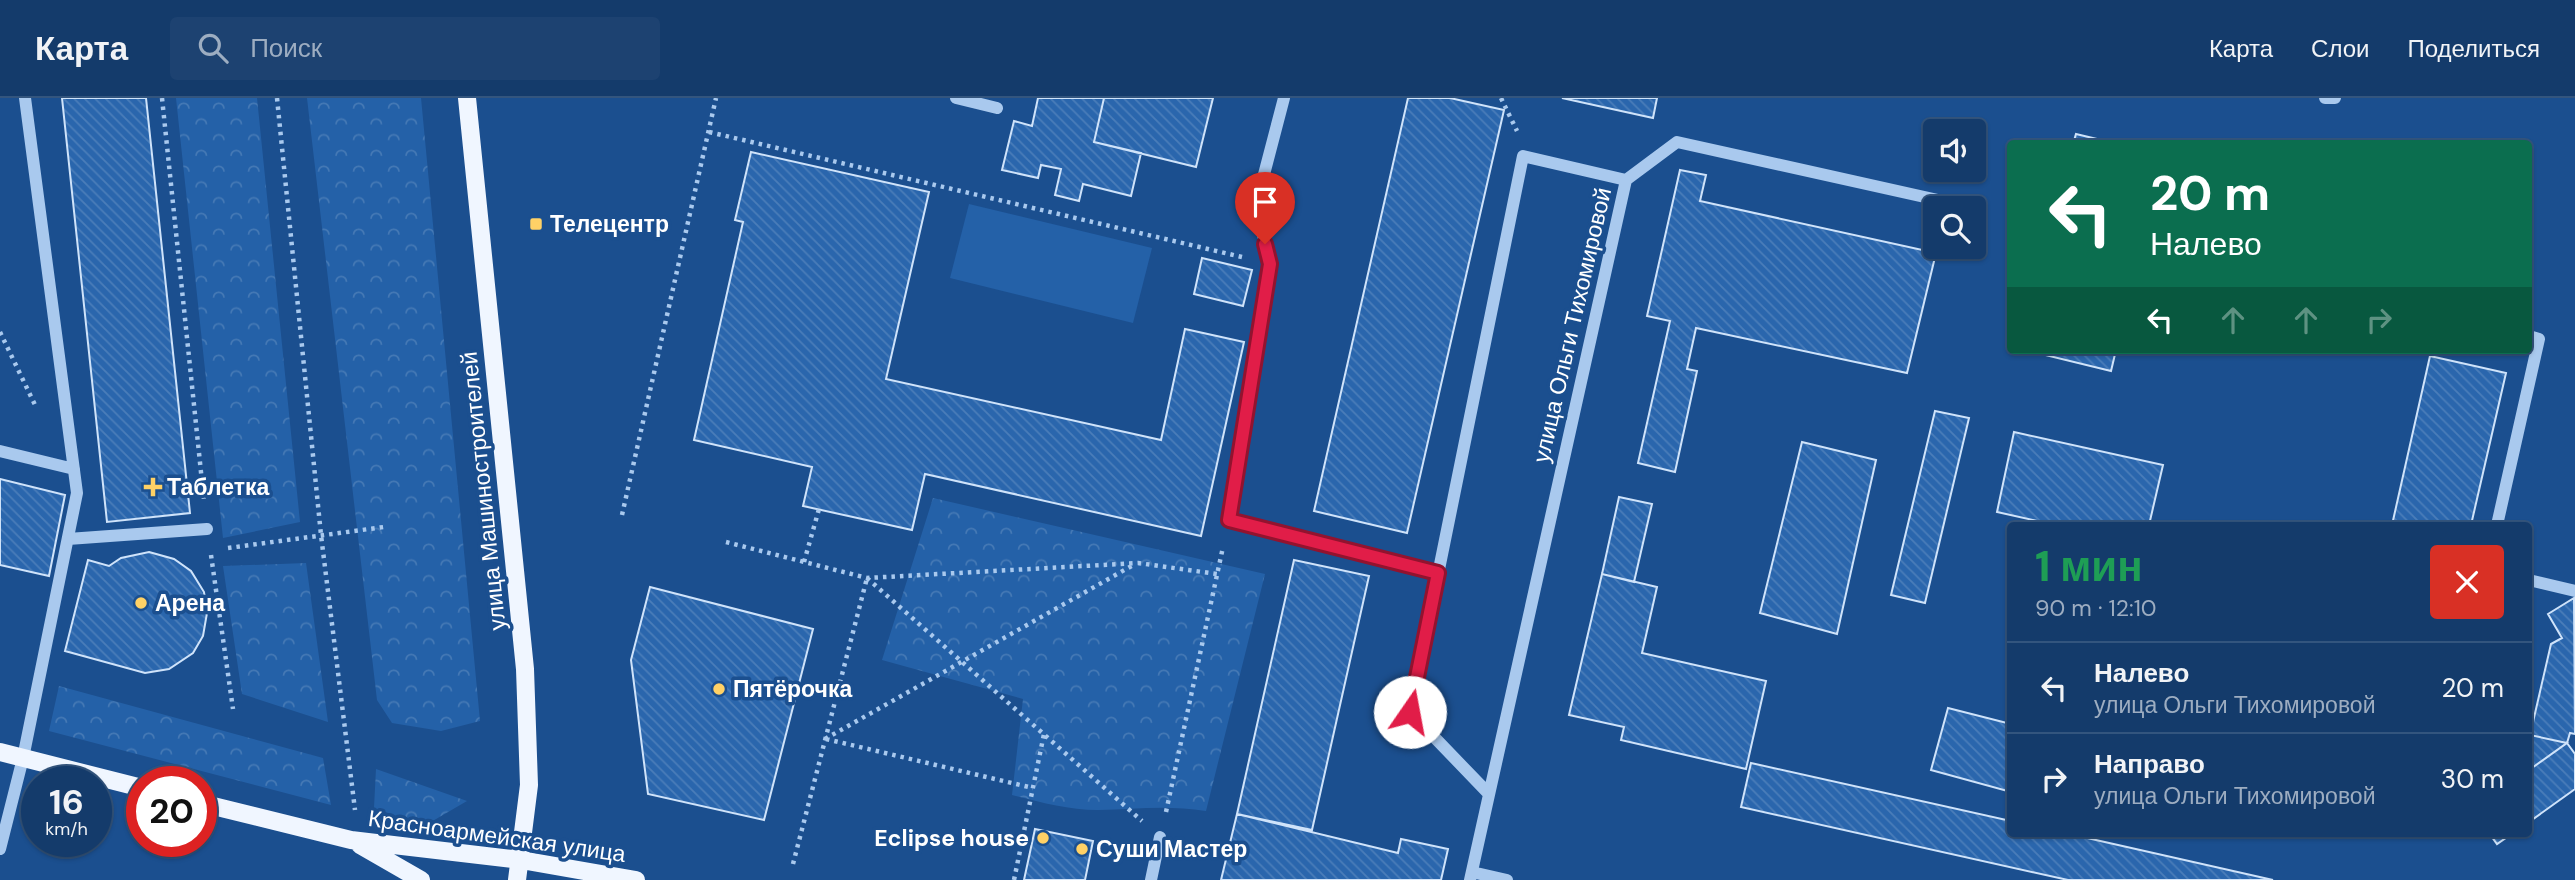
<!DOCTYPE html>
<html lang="ru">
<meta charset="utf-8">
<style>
:root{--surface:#143b6b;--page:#1d4271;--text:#f1f3f6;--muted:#9dadc1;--line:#33557e}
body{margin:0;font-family:"DM Sans",sans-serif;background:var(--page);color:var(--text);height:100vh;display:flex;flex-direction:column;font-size:26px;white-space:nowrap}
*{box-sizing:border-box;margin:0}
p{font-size:23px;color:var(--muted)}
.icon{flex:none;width:38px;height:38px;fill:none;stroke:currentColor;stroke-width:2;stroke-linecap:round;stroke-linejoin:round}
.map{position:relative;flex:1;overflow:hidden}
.panel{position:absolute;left:2007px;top:424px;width:525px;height:315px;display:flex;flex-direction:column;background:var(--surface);border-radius:7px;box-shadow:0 2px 5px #0004,0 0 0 2px var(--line)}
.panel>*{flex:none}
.hud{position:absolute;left:2007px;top:42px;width:525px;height:214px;border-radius:7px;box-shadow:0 2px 5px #0004,0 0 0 2px var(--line);background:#0b6e4f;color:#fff;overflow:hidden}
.fabs{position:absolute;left:1923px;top:21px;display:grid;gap:14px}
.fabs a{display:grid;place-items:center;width:63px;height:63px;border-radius:7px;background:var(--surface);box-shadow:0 2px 5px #0004,0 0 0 2px var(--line);font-size:35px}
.speed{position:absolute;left:21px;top:668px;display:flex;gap:14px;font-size:35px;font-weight:700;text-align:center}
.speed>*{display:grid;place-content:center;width:91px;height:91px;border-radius:50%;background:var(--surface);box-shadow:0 2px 5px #0004,0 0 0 2px var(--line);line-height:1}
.speed small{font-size:18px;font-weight:400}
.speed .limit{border:10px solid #d22;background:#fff;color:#111}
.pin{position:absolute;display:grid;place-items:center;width:60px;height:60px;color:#fff;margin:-72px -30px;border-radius:50% 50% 50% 0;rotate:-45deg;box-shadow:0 0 7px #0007}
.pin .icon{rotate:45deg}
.me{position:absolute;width:77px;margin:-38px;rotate:12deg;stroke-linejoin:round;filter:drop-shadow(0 0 5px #0008)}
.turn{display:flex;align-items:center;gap:24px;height:147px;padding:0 28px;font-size:32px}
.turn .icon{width:91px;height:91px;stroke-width:2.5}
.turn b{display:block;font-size:49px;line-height:60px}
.lanes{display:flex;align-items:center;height:66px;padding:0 28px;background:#0003;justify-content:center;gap:35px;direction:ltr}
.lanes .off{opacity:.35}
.round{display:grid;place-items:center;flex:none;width:74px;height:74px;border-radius:7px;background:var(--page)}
.headline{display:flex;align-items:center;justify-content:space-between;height:119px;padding:0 28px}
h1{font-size:42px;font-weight:800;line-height:52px;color:#1e9e55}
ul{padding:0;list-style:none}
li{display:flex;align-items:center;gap:21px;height:91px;padding:0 28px;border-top:2px solid var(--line)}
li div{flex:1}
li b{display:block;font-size:26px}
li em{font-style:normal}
header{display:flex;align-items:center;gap:42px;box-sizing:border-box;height:98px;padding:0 35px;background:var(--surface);border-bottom:2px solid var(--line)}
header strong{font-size:33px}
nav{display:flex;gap:38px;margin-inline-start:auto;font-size:24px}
.search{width:490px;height:63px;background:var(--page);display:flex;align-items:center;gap:18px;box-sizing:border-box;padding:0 24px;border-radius:7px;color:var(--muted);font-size:26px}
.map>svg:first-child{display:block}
.green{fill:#2461a8}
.forest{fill:url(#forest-crowns)}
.building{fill:url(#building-back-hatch);stroke:#cfe3fa;stroke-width:2}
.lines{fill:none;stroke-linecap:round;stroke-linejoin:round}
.path{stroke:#a9c9ee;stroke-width:4.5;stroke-dasharray:3.5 5;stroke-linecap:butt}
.minor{stroke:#a9c9ee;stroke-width:12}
.major{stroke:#f0f6ff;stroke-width:18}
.route-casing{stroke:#92132f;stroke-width:18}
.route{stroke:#e11d48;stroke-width:12}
.poi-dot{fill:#ffd166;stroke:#1b4f8f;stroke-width:2.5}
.labels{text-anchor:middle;stroke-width:7;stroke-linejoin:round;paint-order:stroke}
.poi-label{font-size:23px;font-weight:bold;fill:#fff;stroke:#1b4f8f;text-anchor:start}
.street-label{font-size:23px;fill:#fff;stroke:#1b4f8f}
</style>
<header>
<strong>Карта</strong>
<div class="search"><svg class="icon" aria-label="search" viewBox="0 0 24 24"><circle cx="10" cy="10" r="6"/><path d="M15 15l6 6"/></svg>Поиск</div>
<nav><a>Карта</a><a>Слои</a><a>Поделиться</a></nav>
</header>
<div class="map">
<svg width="2575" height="782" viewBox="0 0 2575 782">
<defs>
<pattern id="forest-crowns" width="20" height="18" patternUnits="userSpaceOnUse" patternTransform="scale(1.75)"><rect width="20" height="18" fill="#2461a8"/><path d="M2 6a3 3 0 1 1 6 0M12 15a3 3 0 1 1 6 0" fill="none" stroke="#4579b5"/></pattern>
<pattern id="building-back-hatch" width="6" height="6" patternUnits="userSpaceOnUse" patternTransform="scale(1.75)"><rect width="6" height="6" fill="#2a66ad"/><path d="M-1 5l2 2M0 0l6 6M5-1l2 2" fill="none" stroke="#4a7db9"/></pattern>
</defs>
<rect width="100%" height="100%" fill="#1b4f8f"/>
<path class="green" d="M969 106 1152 150 1133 225 950 180Z"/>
<path class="forest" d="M176 0H257L300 424 223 440Z
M307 0H421L480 623 441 633 392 625 377 602Z
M933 400 1265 476 1206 713C1169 707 1135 711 1098 712 1068 712 1040 704 1012 697L1023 601 882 562Z
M306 465 328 624 242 596 223 468Z
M59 588 323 660 331 707 49 633Z
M376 671 467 703 424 728 374 710Z"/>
<path class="building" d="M62 0H146L190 415 107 424Z
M1038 0H1104L1094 44 1141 55 1131 98 1083 86 1079 103 1055 97 1061 71 1041 67 1038 80 1002 72 1014 23 1032 28Z
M1104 0H1213L1196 69 1094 44Z
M1408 0H1450L1504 12 1407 435 1314 413Z
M1562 0H1657L1653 20Z
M2076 36 2118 46H2073Z
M751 54 929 94 886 281 1161 342 1185 231 1244 244 1201 438 925 376 912 432 803 408 812 369 694 342 743 124 735 122Z
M1680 72 1706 77 1700 103 1936 155 1907 275 1696 230 1687 271 1697 273 1675 374 1638 365 1670 223 1647 218Z
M1202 160 1252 172 1243 208 1194 196Z
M2025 252H2116L2111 273Z
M2430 258 2506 275 2471 427H2392Z
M1935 313 1969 320 1925 505 1891 497Z
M2014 334 2163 367 2149 427H2055L1997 414Z
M1802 344 1876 362 1837 536 1760 515Z
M0 381 65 397 49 478 0 467Z
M1619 399 1652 406 1634 484 1602 476Z
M149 454 174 461 191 473 204 494 207 515 203 538 193 555 169 571 145 575 65 553 88 462 109 468 121 460Z
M1294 462 1369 478 1312 732 1237 716Z
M1602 476 1657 489 1642 555 1766 583 1746 671 1621 642 1624 629 1569 617Z
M650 489 813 531 764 722 648 696 631 562Z
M2574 500 2575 636 2570 635 2567 645 2530 637 2551 546 2562 540 2548 516Z
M1948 610 2011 626V694L1931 672Z
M2529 621 2533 622 2530 637 2567 645 2529 672Z
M2567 645 2575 656V691L2529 724V672Z
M1751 665 2011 723V735H2065L2273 782H2068L1741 709Z
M1237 716 1398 755 1401 741 1448 751 1441 782H1221Z
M1035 731 1093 743 1085 782H1024Z
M2489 735H2513L2497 746Z"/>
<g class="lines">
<path class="path" d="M162 0 204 403
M277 0 321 437 355 712
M1501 0 1517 33
M709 34 1242 159
M0 234 36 309
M622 417 716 0
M726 444 867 480 1138 465 1217 476
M228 450 384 429
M211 457 233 611
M804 464 819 411
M867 480 1142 723
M825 641 1135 466
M826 641 1033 690
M1166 714 1223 449
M793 766 867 480
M1014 782 1044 636"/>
<path class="minor" d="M956 0 997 10
M1284 0 1256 107 1270 166 1229 422 1438 475
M2325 0H2335
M1626 82 1677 44 1938 102
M0 353 74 371
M2497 427 2539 241 2529 238
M68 441 207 431
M2529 482 2575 493
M0 751 23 660 77 395 25 0
M1472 774 1507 782
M1151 782 1160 739
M1470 782 1626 82 1523 58 1410 614 1489 696"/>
<path class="major" d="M467 0 525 571 529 687 517 782
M0 654 142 690
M201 705 351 742 521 762 636 782
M360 747 421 782"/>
</g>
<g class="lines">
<defs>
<path id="route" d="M1265 146 1270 166 1229 422 1438 475 1410 614"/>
</defs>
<use href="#route" class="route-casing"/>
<use href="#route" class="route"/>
</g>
<g class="poi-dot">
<rect x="529" y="119" width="14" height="14" rx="3.5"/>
<path d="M149.5 378.5h7v7h7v7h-7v7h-7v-7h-7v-7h7z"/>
<circle cx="141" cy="505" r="7"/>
<circle cx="719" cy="591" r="7"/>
<circle cx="1043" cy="740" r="7"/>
<circle cx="1082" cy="751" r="7"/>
</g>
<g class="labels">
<g class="poi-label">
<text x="550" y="134">Телецентр</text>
<text x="167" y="397">Таблетка</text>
<text x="155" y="513">Арена</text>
<text x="733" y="599">Пятёрочка</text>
<text x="1029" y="748" text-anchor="end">Eclipse house</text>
<text x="1096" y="759">Суши Мастер</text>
</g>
<g class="street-label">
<text transform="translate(1572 227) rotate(-77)" y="8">улица Ольги Тихомировой</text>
<text transform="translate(483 393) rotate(-96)" y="8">улица Машиностроителей</text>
<text transform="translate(497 738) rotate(8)" y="8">Красноармейская улица</text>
</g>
</g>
</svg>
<div class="fabs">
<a><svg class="icon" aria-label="sound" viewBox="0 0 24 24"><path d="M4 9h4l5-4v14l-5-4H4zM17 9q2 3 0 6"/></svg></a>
<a><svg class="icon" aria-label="search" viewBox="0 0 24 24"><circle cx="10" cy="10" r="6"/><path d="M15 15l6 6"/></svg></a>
</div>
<div class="speed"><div>16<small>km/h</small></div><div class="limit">20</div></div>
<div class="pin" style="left:1265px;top:146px;background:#d93025"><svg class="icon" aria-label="arrive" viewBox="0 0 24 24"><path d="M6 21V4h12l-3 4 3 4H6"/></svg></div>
<svg class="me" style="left:1410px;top:614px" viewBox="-20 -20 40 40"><circle r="19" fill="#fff"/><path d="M0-13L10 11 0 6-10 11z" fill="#e11d48"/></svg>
<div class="hud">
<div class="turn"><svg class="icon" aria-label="left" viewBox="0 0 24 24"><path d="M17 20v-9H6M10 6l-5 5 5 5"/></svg><div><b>20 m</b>Налево</div></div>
<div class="lanes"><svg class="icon" aria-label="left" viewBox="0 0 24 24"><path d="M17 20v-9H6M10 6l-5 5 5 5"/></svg><svg class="icon off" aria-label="ahead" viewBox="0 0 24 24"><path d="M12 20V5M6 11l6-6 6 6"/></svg><svg class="icon off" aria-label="ahead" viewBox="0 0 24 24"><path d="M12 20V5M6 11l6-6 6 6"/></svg><svg class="icon off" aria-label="right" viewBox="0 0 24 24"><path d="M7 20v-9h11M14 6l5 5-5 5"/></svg></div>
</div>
<section class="panel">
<div class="headline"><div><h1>1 мин</h1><p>90 m · 12:10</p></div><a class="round" style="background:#d93025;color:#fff"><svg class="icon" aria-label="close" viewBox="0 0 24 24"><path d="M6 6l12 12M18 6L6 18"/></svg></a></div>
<ul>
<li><svg class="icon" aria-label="left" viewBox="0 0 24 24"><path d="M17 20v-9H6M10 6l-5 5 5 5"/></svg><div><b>Налево</b><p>улица Ольги Тихомировой</p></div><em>20 m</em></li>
<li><svg class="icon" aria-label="right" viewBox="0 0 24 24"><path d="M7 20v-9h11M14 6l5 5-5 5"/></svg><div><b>Направо</b><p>улица Ольги Тихомировой</p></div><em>30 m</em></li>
</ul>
</section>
</div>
